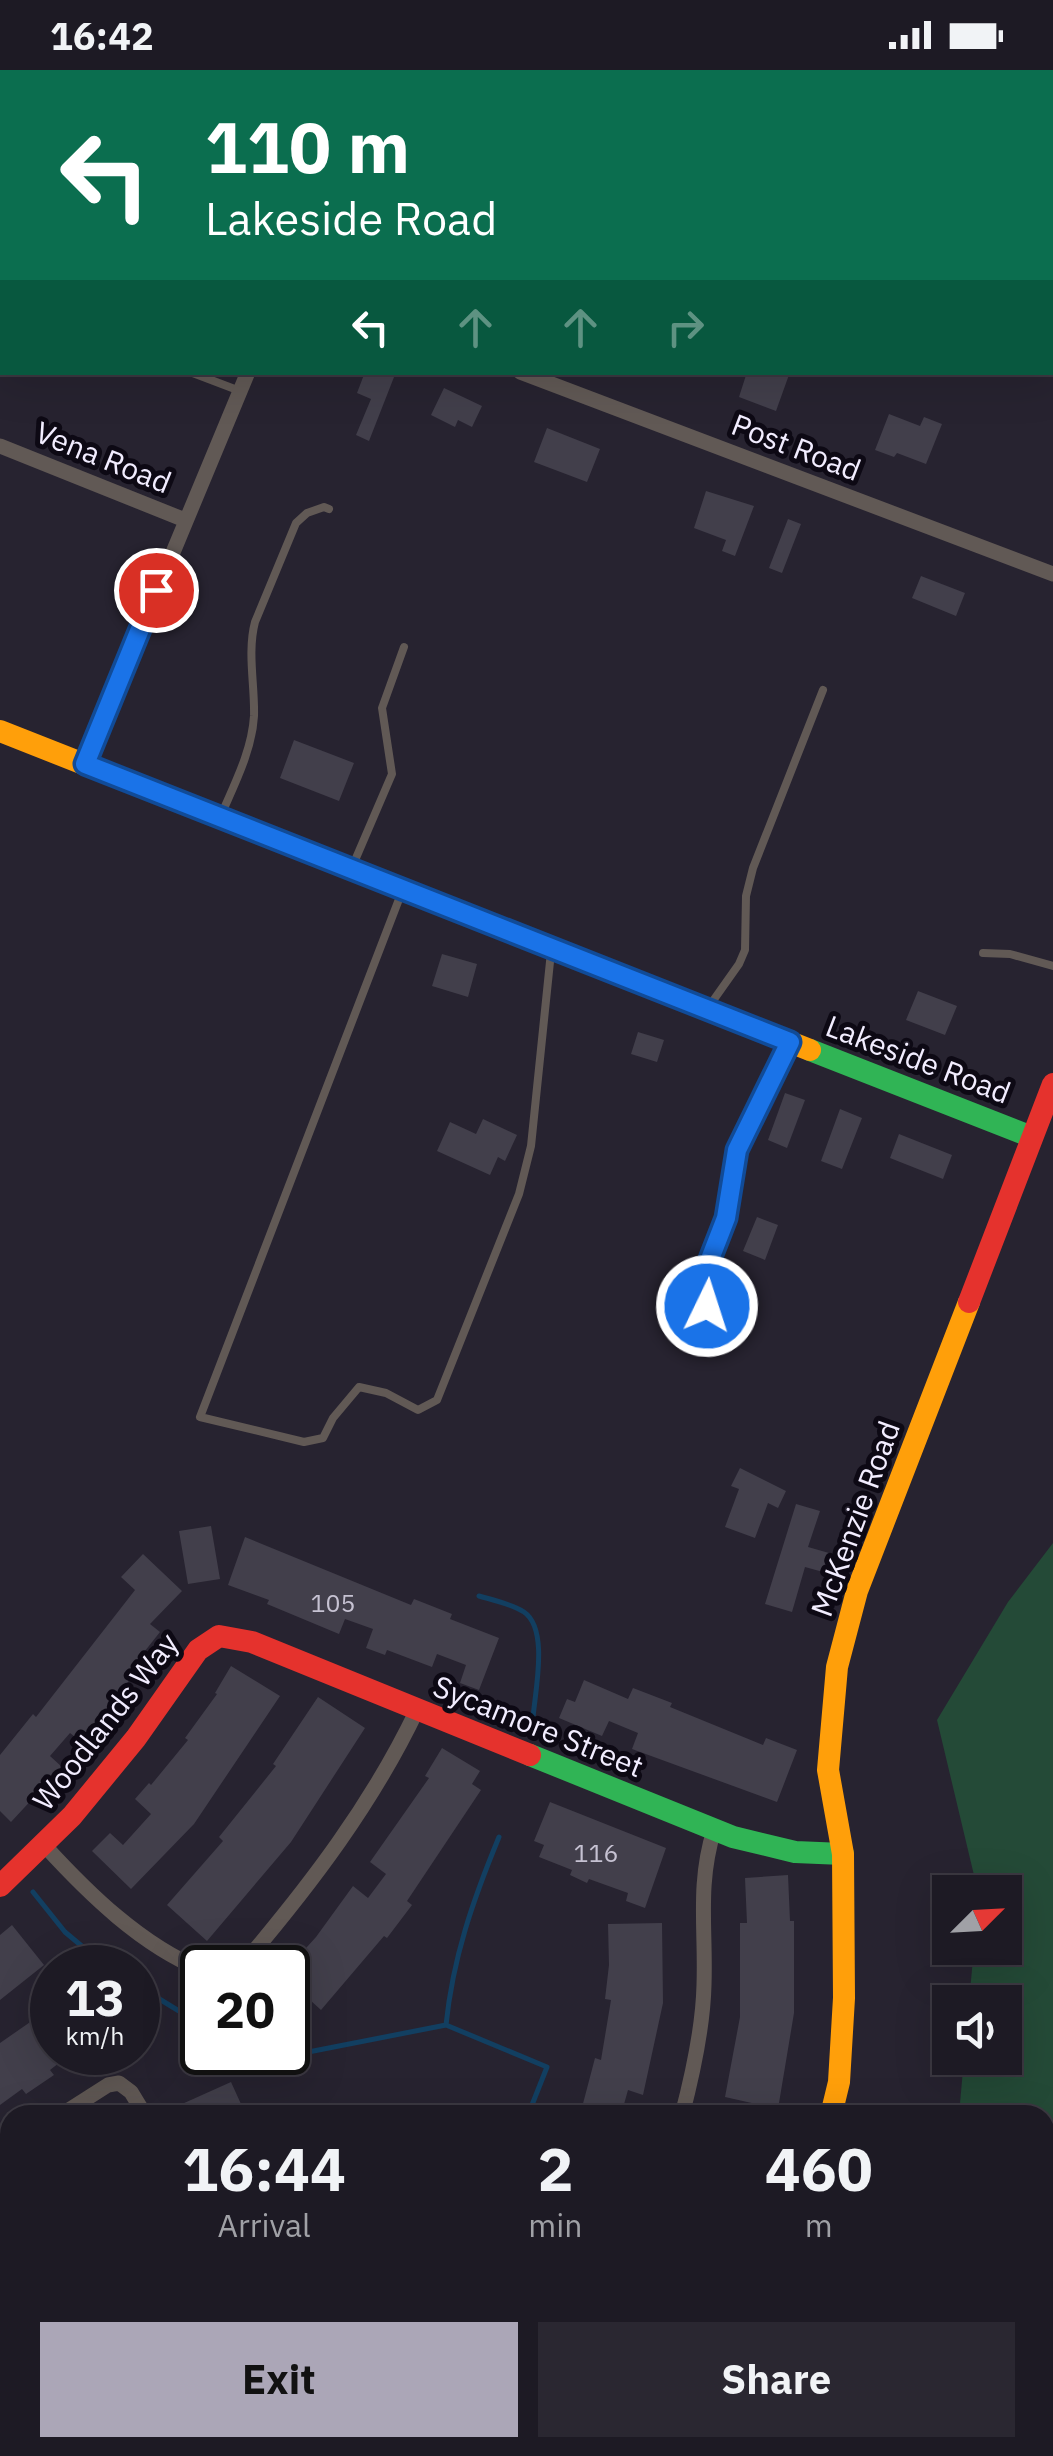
<!DOCTYPE html>
<style>
:root{--surface:#1d1a24;--page:#2a2731;--text:#f1f3f6;--muted:#a0a1a6;--line:#3b3841;--accent:#aba6b7}
body{margin:0;font-family:"IBM Plex Sans",sans-serif;background:var(--page);color:var(--text);height:100vh;display:flex;flex-direction:column;font-size:38px;white-space:nowrap}
*{box-sizing:border-box;margin:0}
p{font-size:32px;color:var(--muted)}
.icon{flex:none;width:55px;height:55px;fill:none;stroke:currentColor;stroke-width:2;stroke-linecap:round;stroke-linejoin:round}
.map{position:relative;flex:1;overflow:hidden}
.sheet{position:absolute;left:0px;top:2035px;width:1055px;height:352px;display:flex;flex-direction:column;background:var(--surface);border-radius:30px 30px 0 0;box-shadow:0 10px 40px #0002,0 0 0 2px var(--line)}
.sheet>*{flex:none}
.guide{position:absolute;left:0px;top:0px;width:1055px;height:305px;box-shadow:0 10px 40px #0002,0 0 0 2px var(--line);background:#0b6e4f;color:#fff;overflow:hidden}
.needle{width:65px;rotate:66deg}
.fabs{position:absolute;left:932px;top:1805px;display:grid;gap:20px}
.fabs a{display:grid;place-items:center;width:90px;height:90px;border-radius:0px;background:var(--surface);box-shadow:0 10px 40px #0002,0 0 0 2px var(--line);font-size:50px}
.speed{position:absolute;left:30px;top:1875px;display:flex;gap:20px;font-size:50px;font-weight:700;text-align:center}
.speed>*{display:grid;place-content:center;width:130px;height:130px;border-radius:50%;background:var(--surface);box-shadow:0 10px 40px #0002,0 0 0 2px var(--line);line-height:1}
.speed small{font-size:25px;font-weight:400}
.speed .limit{border:5px solid #111;border-radius:15px;background:#fff;color:#111}
.pin{position:absolute;display:grid;place-items:center;width:85px;height:85px;color:#fff;margin:-42px;border:5px solid #fff;border-radius:50%;box-shadow:0 2px 10px #0007}
.me{position:absolute;width:110px;margin:-55px;rotate:4deg;stroke-linejoin:round;filter:drop-shadow(0 0 8px #0008)}
.turn{display:flex;align-items:center;gap:35px;height:210px;padding:0 40px;font-size:45px}
.turn .icon{width:130px;height:130px;stroke-width:2.5}
.turn b{display:block;font-size:70px;line-height:85px}
.lanes{display:flex;align-items:center;height:95px;padding:0 40px;background:#0003;justify-content:center;gap:50px;direction:ltr}
.lanes .off{opacity:.35}
.eta{display:flex;justify-content:space-evenly;align-items:center;height:170px;text-align:center}
.eta b{font-size:60px;font-weight:700;line-height:70px}
.cta{display:flex;gap:20px;margin-top:auto;padding:20px 40px}
.cta a{flex:1;height:115px;border-radius:0px;background:var(--accent);color:#111;font-size:40px;font-weight:700;line-height:115px;text-align:center}
.cta a+a{background:var(--page);color:var(--text)}
.status{display:flex;justify-content:space-between;align-items:center;height:70px;padding:0 50px;background:var(--surface);direction:ltr}
.status svg{height:28px;fill:currentColor}
.map>svg:first-child{display:block}
.green{fill:#244a37}
.lines{fill:none;stroke-linecap:round;stroke-linejoin:round}
.stream{stroke:#123f61;stroke-width:5}
.building{fill:#423f4b}
.path{stroke:#625d5f;stroke-width:4;stroke-dasharray:5 5;stroke-linecap:butt}
.lane{stroke:#615955;stroke-width:8}
.street{stroke:#615955;stroke-width:15}
.fast{stroke:#30b455;stroke-width:22}
.slow{stroke:#ff9f0a;stroke-width:22}
.jam{stroke:#e5322d;stroke-width:22}
.route-casing{stroke:#114b97;stroke-width:25}
.route{stroke:#1a73e8;stroke-width:18}
.labels{text-anchor:middle;stroke-width:10;stroke-linejoin:round;paint-order:stroke}
.number-label{font-size:25px;fill:#c6c2d2}
.street-label{font-size:30px;fill:#f2edff;stroke:#0d0914}
</style>
<div class="status"><b>16:42</b><svg viewBox="0 0 49 12"><path d="M0 12V9h3v3zM5 12V6h3v6zM10 12V3h3v9zM15 12V0h3v12zM26 1h20v11H26zM47 4h2v5h-2z"/></svg></div>
<div class="map">
<svg width="1053" height="2386" viewBox="0 0 1053 2386">
<rect width="100%" height="100%" fill="#272330"/>
<path class="green" d="M1053 1473V2386H918L919 2378H1045V2045H959L964 1988H1005V1932H969L974 1878H1005V1822H978L937 1650 1008 1532Z"/>
<g class="lines">
<path class="stream" d="M479 1526C493 1530 512 1534 524 1542 549 1559 535 1621 533 1648
M33 1822 65 1862 108 1898
M138 1916 202 1955
M446 1955C453 1887 473 1830 499 1767
M285 1982 293 1985 446 1955 547 1997 528 2045
M395 2386 398 2378"/>
</g>
<path class="building" d="M365 302H396L369 371 356 365 371 329 357 323Z
M747 302H790L776 341 739 327Z
M444 318 482 336 472 357 458 350 455 357 431 345Z
M889 344 920 356 924 347 942 354 926 394 897 383 894 387 875 380Z
M547 358 600 379 587 412 534 392Z
M706 421 754 436 735 486 722 481 726 470 694 458Z
M788 449 801 454 782 503 769 498Z
M921 506 965 523 956 546 912 528Z
M294 670 354 693 339 731 280 708Z
M442 884 477 894 468 927 432 916Z
M918 921 957 936 945 965 906 950Z
M638 962 664 970 657 992 631 984Z
M785 1023 805 1030 787 1078 768 1070Z
M840 1039 862 1048 842 1099 821 1091Z
M483 1049 517 1065 505 1091 498 1087 490 1105 437 1081 450 1052 476 1064Z
M899 1064 952 1085 943 1109 890 1088Z
M757 1147 778 1155 765 1190 743 1181Z
M740 1398 786 1421 778 1438 768 1433 755 1468 725 1457 739 1419 731 1416Z
M796 1434 820 1441 808 1477 829 1483 823 1502 805 1497 792 1542 765 1534Z
M211 1456 220 1509 188 1514 179 1461Z
M245 1467 411 1535 414 1529 452 1544 450 1549 499 1568 479 1620 460 1613 466 1595 437 1584 432 1597 387 1580 385 1585 366 1578 373 1559 345 1549 339 1564 267 1534 269 1530 228 1515Z
M143 1484 182 1521 150 1554 160 1562 133 1596 137 1599 104 1646 83 1673 70 1663 50 1686 62 1697 11 1752 0 1741V1685L33 1644 36 1647 135 1520 121 1507Z
M231 1596 280 1626 194 1754 131 1819 92 1781 110 1763 123 1775 151 1744 135 1729 149 1713 151 1715 188 1670 185 1668 217 1624 215 1623Z
M584 1610 628 1629 633 1618 672 1633 670 1637 763 1675 766 1668 797 1680 777 1732 632 1679 638 1663 609 1651 602 1666 559 1648 567 1629 575 1632Z
M318 1627 365 1658 291 1772 207 1871 167 1835 223 1771 219 1767 276 1696 273 1694Z
M442 1678 480 1701 472 1714 481 1720 407 1831 412 1835 387 1868 384 1866 321 1940 288 1910V1898L316 1867 353 1816 368 1828 386 1804 370 1792 429 1708 425 1706Z
M550 1732 666 1778 645 1838 626 1831 628 1823 589 1809 587 1813 570 1805 572 1800 539 1787 544 1775 534 1771Z
M788 1805 790 1851H794V1943L778 2039 725 2027 740 1947V1853H747L745 1808Z
M662 1853 663 1933 643 2025 628 2020 621 2045H580L595 1988 601 1990 611 1930 605 1929 609 1895 608 1854Z
M12 1855 44 1895 0 1930V1865Z
M52 1931V1982H73L50 2000 54 2005 26 2024 22 2019 0 2035V1973L36 1948 34 1945Z
M231 2012 246 2045H187L182 2034Z"/>
<g class="lines">
<path class="path" d="M1045 2183 1053 2186"/>
<path class="lane" d="M190 302 240 321
M222 743C235 713 252 680 254 646 255 616 247 582 255 552L296 453 307 443 324 437 329 439
M353 795 392 704 382 638 404 577
M401 824 200 1347 304 1372 323 1368 333 1348 359 1317 386 1323 418 1340 437 1330 519 1124 531 1076 551 882
M983 883 1010 884 1053 896
M710 935 739 894 745 880 746 826 753 798 823 620
M707 1236 703 1218 705 1201 726 1147 737 1080 788 975
M1045 2210 1053 2213"/>
<path class="street" d="M0 58 2 57
M520 302 1053 504
M0 376 185 450
M85 694 248 302
M45 1776C89 1824 141 1875 202 1900
M235 1898 244 1893C311 1814 372 1734 417 1640
M61 2045 108 2015 119 2013 131 2022 145 2045
M682 2045C693 2003 703 1958 704 1915 706 1859 697 1815 714 1760
M0 2084 10 2078
M0 2257 10 2287
M33 2378 35 2386
M253 2378 254 2386
M549 2386 552 2378"/>
<path class="fast" d="M810 980 1032 1067
M530 1685 733 1767 795 1782 843 1784"/>
<path class="slow" d="M0 661 810 980
M831 2045 839 2012 844 1928 843 1784 828 1700 837 1597 857 1521 969 1232
M701 2386 704 2378"/>
<path class="jam" d="M969 1232 1053 1014
M0 1816 72 1746 136 1668 198 1580 219 1566 252 1572 530 1685"/>
</g>
<g class="lines">
<defs>
<path id="route" d="M156 520 85 694 790 972 737 1080 726 1148 705 1202 703 1218 707 1236"/>
</defs>
<use href="#route" class="route-casing"/>
<use href="#route" class="route"/>
</g>
<g class="labels">
<g class="number-label">
<text x="333" y="1542">105</text>
<text x="596" y="1792">116</text>
</g>
<g class="street-label">
<text transform="translate(796 378) rotate(21)" y="10">Post Road</text>
<text transform="translate(103 388) rotate(22)" y="10">Vena Road</text>
<text transform="translate(918 990) rotate(21)" y="10">Lakeside Road</text>
<text transform="translate(856 1449) rotate(-70)" y="10">McKenzie Road</text>
<text transform="translate(106 1652) rotate(-52)" y="10">Woodlands Way</text>
<text transform="translate(538 1657) rotate(22)" y="10">Sycamore Street</text>
</g>
</g>
</svg>
<div class="fabs">
<a><svg class="needle" viewBox="-14 -14 28 28"><path d="M0-13l5 13h-10z" fill="#e53935"/><path d="M0 13l5-13h-10z" fill="#a0a1a6"/></svg></a>
<a><svg class="icon" aria-label="sound" viewBox="0 0 24 24"><path d="M4 9h4l5-4v14l-5-4H4zM17 9q2 3 0 6"/></svg></a>
</div>
<div class="speed"><div>13<small>km/h</small></div><div class="limit">20</div></div>
<div class="pin" style="left:156px;top:520px;background:#d93025"><svg class="icon" aria-label="arrive" viewBox="0 0 24 24"><path d="M6 21V4h12l-3 4 3 4H6"/></svg></div>
<svg class="me" style="left:707px;top:1236px" viewBox="-20 -20 40 40"><circle r="17" fill="#1a73e8" stroke="#fff" stroke-width="3"/><path d="M0-11L8 9 0 5-8 9z" fill="#fff"/></svg>
<div class="guide">
<div class="turn"><svg class="icon" aria-label="left" viewBox="0 0 24 24"><path d="M17 20v-9H6M10 6l-5 5 5 5"/></svg><div><b>110 m</b>Lakeside Road</div></div>
<div class="lanes"><svg class="icon" aria-label="left" viewBox="0 0 24 24"><path d="M17 20v-9H6M10 6l-5 5 5 5"/></svg><svg class="icon off" aria-label="ahead" viewBox="0 0 24 24"><path d="M12 20V5M6 11l6-6 6 6"/></svg><svg class="icon off" aria-label="ahead" viewBox="0 0 24 24"><path d="M12 20V5M6 11l6-6 6 6"/></svg><svg class="icon off" aria-label="right" viewBox="0 0 24 24"><path d="M7 20v-9h11M14 6l5 5-5 5"/></svg></div>
</div>
<section class="sheet">
<div class="eta">
<div><b>16:44</b><p>Arrival</p></div>
<div><b>2</b><p>min</p></div>
<div><b>460</b><p>m</p></div>
</div>
<div class="cta"><a>Exit</a><a>Share</a></div>
</section>
</div>
